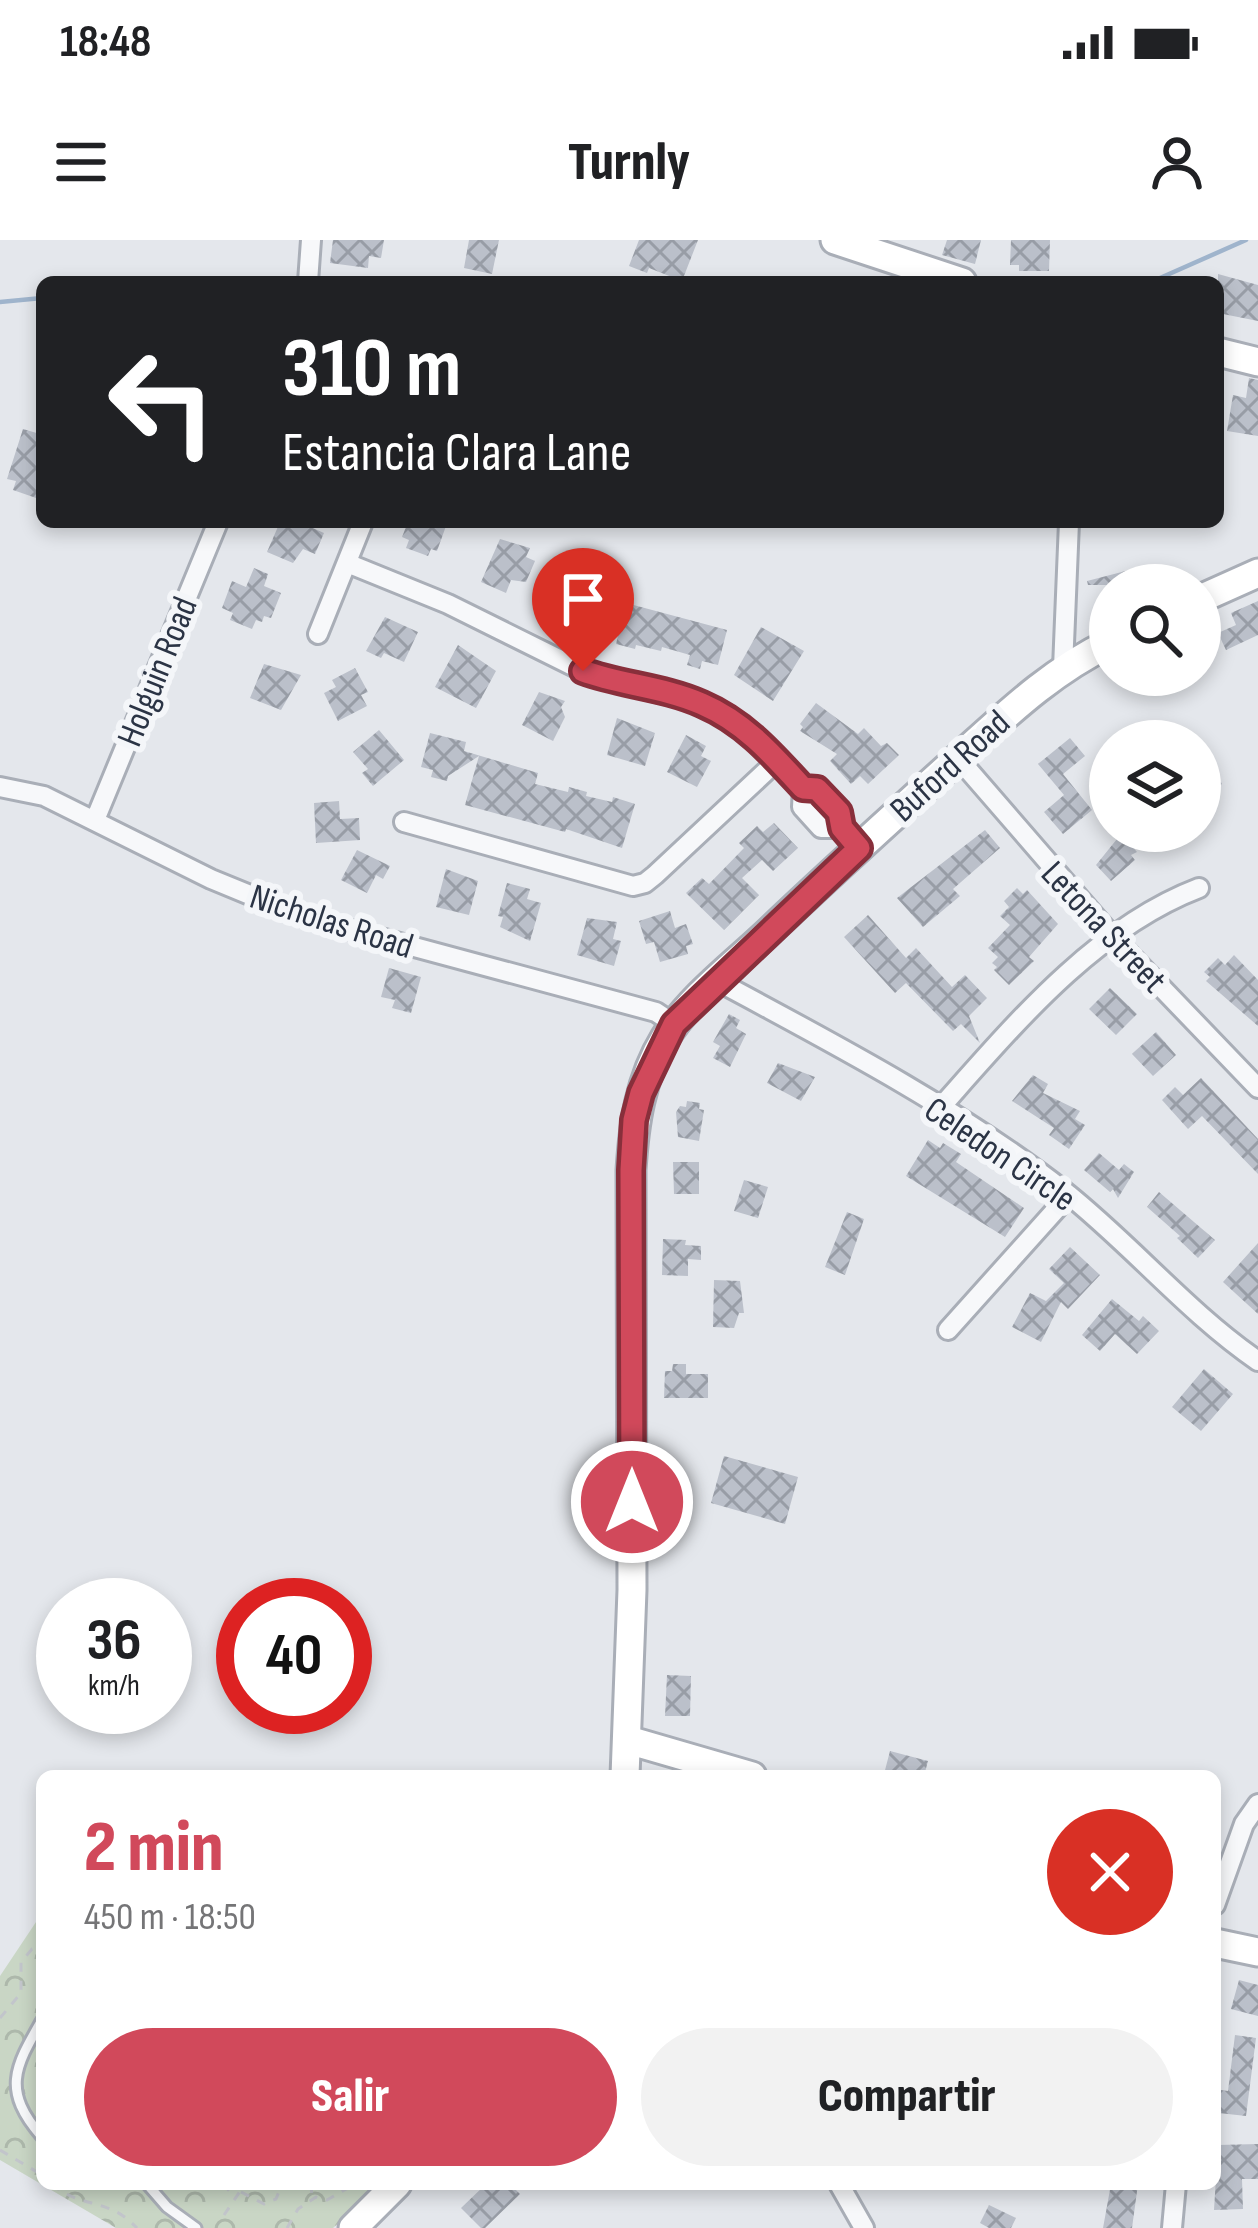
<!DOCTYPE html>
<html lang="es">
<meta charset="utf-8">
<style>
:root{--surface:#fff;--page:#f2f2f2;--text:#202124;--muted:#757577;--accent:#d1495b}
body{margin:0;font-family:"Sofia Sans Condensed",sans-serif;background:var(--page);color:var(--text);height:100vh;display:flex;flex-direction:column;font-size:45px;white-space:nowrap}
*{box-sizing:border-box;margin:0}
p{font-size:39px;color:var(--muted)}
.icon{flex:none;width:66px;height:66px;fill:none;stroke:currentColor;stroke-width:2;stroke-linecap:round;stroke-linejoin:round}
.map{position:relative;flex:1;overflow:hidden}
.sheet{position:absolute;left:36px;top:1530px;width:1185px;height:420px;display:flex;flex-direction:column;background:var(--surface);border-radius:18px;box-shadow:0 6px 18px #0003}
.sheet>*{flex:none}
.top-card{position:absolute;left:36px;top:36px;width:1188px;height:252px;border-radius:18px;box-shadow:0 6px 18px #0003;background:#202124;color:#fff;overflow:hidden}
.fabs{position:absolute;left:1089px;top:324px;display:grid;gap:24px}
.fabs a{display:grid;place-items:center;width:132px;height:132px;border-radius:50%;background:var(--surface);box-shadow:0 6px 18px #0003;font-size:60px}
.speed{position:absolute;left:36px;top:1338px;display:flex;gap:24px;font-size:60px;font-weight:700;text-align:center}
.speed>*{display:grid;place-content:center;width:156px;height:156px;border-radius:50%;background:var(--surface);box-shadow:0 6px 18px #0003;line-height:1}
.speed small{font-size:30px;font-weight:400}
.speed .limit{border:18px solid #d22;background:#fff;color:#111}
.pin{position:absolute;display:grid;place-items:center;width:102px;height:102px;color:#fff;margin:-123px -51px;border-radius:50% 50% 50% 0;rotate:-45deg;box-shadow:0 0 12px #0007}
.pin .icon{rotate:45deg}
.me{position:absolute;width:132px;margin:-66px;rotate:0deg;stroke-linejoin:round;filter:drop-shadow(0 0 9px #0008)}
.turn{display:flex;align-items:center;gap:42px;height:252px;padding:0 48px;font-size:54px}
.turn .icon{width:156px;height:156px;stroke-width:2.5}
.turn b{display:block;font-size:84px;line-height:102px}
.round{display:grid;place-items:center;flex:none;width:126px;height:126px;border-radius:63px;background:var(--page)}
.summary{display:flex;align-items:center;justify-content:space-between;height:204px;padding:0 48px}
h1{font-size:72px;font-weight:800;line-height:90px;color:var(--accent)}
.primary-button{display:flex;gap:24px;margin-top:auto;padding:24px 48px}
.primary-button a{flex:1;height:138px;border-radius:72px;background:var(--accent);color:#fff;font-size:48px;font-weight:800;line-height:138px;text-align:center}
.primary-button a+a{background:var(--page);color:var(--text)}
.status{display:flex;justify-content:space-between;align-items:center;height:84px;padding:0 60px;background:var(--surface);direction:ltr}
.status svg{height:33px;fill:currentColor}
header{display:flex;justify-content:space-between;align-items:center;height:156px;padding:0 48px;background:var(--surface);font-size:54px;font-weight:800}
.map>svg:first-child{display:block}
.park{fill:url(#park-crowns)}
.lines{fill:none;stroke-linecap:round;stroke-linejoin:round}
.stream{stroke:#9fb4cc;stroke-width:4.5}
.building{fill:url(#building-cross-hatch)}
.lane-casing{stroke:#a9aeb7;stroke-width:15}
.street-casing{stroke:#a9aeb7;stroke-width:24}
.secondary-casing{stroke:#a9aeb7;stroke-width:33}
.path{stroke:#c2c5cb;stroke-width:3;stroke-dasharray:9 9;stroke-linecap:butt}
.lane{stroke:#f7f8fa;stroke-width:9}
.street{stroke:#f7f8fa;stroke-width:18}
.secondary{stroke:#fff;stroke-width:27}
.route-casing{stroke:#882f3b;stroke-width:30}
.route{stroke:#d1495b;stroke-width:21}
.labels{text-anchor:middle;stroke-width:12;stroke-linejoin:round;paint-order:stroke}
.street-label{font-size:36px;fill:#2b3445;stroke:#f4f6f9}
</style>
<div class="status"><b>18:48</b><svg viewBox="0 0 49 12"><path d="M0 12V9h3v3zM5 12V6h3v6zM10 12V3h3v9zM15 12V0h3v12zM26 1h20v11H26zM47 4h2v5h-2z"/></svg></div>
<header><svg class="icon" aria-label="menu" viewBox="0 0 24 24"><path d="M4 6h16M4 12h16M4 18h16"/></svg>Turnly<svg class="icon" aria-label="person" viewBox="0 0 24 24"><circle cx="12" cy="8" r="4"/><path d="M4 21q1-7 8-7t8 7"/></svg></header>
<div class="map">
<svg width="1258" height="1988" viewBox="0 0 1258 1988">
<defs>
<pattern id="park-crowns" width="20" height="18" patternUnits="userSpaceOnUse" patternTransform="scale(3)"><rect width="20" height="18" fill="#c9d6c5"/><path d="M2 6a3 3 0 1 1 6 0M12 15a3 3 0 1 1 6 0" fill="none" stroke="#adb8ab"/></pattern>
<pattern id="building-cross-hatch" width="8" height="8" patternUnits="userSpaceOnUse" patternTransform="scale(3)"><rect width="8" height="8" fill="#bbc0ca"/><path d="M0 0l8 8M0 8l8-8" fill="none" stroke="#989da6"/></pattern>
</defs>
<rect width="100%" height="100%" fill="#e4e7ec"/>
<path class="park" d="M42 1673V1944H382L333 1988H116L0 1920V1736Z"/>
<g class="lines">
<path class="stream" d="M314 40 338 42
M223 42 302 39
M1151 42 1246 0
M0 62 42 58"/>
</g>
<path class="building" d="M333 0H384L381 18 369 16 368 28 330 23Z
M469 0H499L492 34 464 28Z
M639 0H698L682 41 649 28 647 33 629 26Z
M947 0H981L975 24 942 15Z
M1011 0H1050L1049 31H1019V25H1010Z
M1218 34 1258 45V81L1218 73Z
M1249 138 1258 140V196L1227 191 1233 155 1246 158Z
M23 189 40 194 37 203 42 205V249L39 259 13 250 16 241 7 239Z
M280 282H299L324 293 315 314 303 309 293 323 267 312Z
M408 282H434L446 286 437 311 431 309 428 316 406 308 409 300 402 297Z
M500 299 530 308 526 317 535 321 526 342 511 340 506 353 481 342Z
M1145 326 1150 345H1088L1087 341Z
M254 328 268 334 264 346 281 353 271 378 264 376 262 382 256 380 252 389 230 380 233 373 222 368 232 341 246 347Z
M569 337 611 358 595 390 547 370Z
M1258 361V395L1226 410 1218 393 1236 385 1231 373Z
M626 363 727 390 718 425 702 421 700 429 687 425 690 415 662 407 661 411 636 405 635 409 616 404Z
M385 377 418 392 404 422 384 413 381 418 366 411Z
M761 387 804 411 773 461 734 435Z
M458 405 496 431 476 468 435 447Z
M264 424 301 435 281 470 250 458Z
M355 428 368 452 361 455 367 466 338 481 324 453 336 447 332 440Z
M539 452 565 461 561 467 565 477 553 501 522 485Z
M816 463 858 494 864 488 881 506 887 503 899 515 868 544 860 536 851 544 830 521 837 514 800 491 803 487 800 484Z
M617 478 655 493 645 526 607 515Z
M379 490 404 520 373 546 362 533 368 529 353 512Z
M430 493 466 502 464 511 538 533 535 544 568 552 569 547 587 552 586 556 612 562 613 557 635 564 622 608 566 589 565 592 465 565 479 516 448 536 447 541 431 537 433 530 421 527Z
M686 495 706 506 701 516 711 521 697 547 667 532Z
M1070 498 1085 516 1063 534 1092 570 1063 594 1044 572 1064 555 1038 524Z
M1200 533 1222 543 1213 564 1200 558Z
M339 561 340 579 359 578 360 600 316 603 314 563Z
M774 583 798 608 773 631 762 620 742 638 759 655 724 690 686 653 702 638 709 644 744 608 739 603 757 586 763 592Z
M985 590 1000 608 953 649 960 656 923 687 897 658Z
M1121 594 1137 612 1131 615 1135 620 1111 641 1096 625Z
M357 610 390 626 383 639 376 635 367 653 341 640Z
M446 629 478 641 469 675 436 667Z
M507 643 530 649 527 659 541 663 530 701 500 687 503 677 498 676Z
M1017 648 1023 654 1027 650 1058 684 1029 717 1034 721 1009 745 994 730 997 727 992 723 998 717 988 708 1010 685 1000 676 1009 667 1004 661Z
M670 671 675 688 686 684 693 704 686 706 688 714 660 722 654 702 646 704 639 681Z
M868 675 906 718 916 708 952 747 965 735 987 758 969 776 980 803 961 784 953 791 906 743 895 753 844 697Z
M587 678 617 682 613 699 621 701 614 726 577 715Z
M1234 715 1258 740V786L1206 741 1210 737 1204 732 1218 718 1225 725Z
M389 728 421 737 411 773 392 768 395 760 381 757Z
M1110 748 1137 774 1116 795 1089 769Z
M729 774 740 780 736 788 746 794 730 827 713 818 720 806 713 802Z
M1156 792 1176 815 1153 836 1132 814Z
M778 823 815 837 801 861 767 843Z
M1033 835 1048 844 1043 853 1080 871 1075 879 1085 885 1069 909 1049 895 1054 888 1012 861Z
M1201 838 1258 899V934L1202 876 1188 889 1162 860 1175 847 1183 855Z
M687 861 700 863 699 869 704 870 699 901 678 897 676 872 680 866 686 867Z
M928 900 940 908 943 903 961 914 956 922 1024 968 1005 997 906 936Z
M1099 913 1119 930 1124 924 1134 932 1118 958 1113 949 1110 952 1084 930Z
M673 922H699V954H674Z
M744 940 768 947 758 978 734 971Z
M1159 952 1215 1000 1198 1018 1177 998 1180 996 1147 967Z
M847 972 864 979 845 1035 825 1027Z
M663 999 686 1000 685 1005 701 1006V1020L688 1019V1036L662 1035Z
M1258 1003V1074L1223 1042Z
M1070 1007 1100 1035 1068 1069 1061 1062 1041 1102 1012 1087 1030 1053 1046 1061 1064 1043 1049 1029Z
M714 1040 740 1041 744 1073H739L734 1088 713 1087Z
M1112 1059 1139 1081 1143 1076 1159 1091 1137 1114 1115 1094 1100 1111 1082 1095Z
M673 1124H686V1134H708V1158H664L665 1131H672Z
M1204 1129 1233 1154 1201 1191 1172 1167Z
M724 1216 798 1237 785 1284 711 1263Z
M667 1435 691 1436 690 1476H665Z
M890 1511 928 1521 924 1536 884 1534Z
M1239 1740 1258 1745V1776L1231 1769Z
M1235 1795 1256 1798 1246 1876 1219 1873 1221 1850 1228 1851Z
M1258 1904V1939H1242L1243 1969 1214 1970 1218 1905Z
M486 1944H510L520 1954 485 1988H481L461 1968Z
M1111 1944H1138L1132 1988H1103Z
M989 1965 1016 1978 1011 1988H989L980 1983Z"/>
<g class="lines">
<defs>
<path id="lane" d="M42 1780C15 1827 1 1850 42 1897
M147 1944 167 1967 196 1988"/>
<path id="street" d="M308 42 311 0
M347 323 448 364 583 431 610 441 698 462 750 491 803 548 817 549 839 572 841 588 859 608
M318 394 363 282
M1063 428 1069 282
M958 518 1113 697 1258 848
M0 547 44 556 211 639 303 677 656 772 674 784
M803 548 802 567 821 588H841
M95 580 218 282
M404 582 633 646 645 643 655 635 777 521
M717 741C831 802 964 872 1064 951 1132 1005 1187 1072 1258 1121
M940 868C1013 786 1094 688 1199 648
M948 1090 1069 955
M1215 1665 1244 1584 1258 1564
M839 1944 864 1988
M1172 1988 1176 1944"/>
<path id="secondary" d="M835 0 962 42
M1218 112 1258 122
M1200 359 1258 333
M628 1500 752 1536
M625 1536 632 1350 631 930C634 883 640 839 665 798 692 755 738 722 774 687 834 630 896 574 957 519 1006 475 1050 432 1110 403
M1215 1703 1258 1712
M353 1988 397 1944"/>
</defs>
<use href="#lane" class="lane-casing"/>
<use href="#street" class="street-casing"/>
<use href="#secondary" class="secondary-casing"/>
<path class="path" d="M0 1778 21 1753V1722L32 1709 42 1707
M0 1910 42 1935
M52 1944C82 1970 107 1956 137 1988
M223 1944 235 1957
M311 1944 312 1958
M241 1952 264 1964 276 1959 282 1944
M224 1975 245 1944
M287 1988 298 1969 316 1957 327 1960 355 1944"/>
<use href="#lane" class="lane"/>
<use href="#street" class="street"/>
<use href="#secondary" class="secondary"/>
</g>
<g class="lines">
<defs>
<path id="route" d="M583 431C621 445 664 447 702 464 744 482 772 514 803 548L817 549 839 572 842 588 859 608 674 784 641 853 634 880 631 930 632 1262"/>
</defs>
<use href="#route" class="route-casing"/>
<use href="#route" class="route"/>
</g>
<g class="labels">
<g class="street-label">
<text transform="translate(156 431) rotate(-68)" y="13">Holguin Road</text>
<text transform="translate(949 525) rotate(-42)" y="13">Buford Road</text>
<text transform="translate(332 680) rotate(18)" y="13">Nicholas Road</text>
<text transform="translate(1105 686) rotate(47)" y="13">Letona Street</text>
<text transform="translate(1001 913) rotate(34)" y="13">Celedon Circle</text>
</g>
</g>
</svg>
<div class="fabs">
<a><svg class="icon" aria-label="search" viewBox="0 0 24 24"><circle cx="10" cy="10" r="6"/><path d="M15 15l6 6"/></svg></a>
<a><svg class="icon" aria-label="layers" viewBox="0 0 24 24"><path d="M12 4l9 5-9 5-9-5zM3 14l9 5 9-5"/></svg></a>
</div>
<div class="speed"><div>36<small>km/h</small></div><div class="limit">40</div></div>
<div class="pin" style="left:583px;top:431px;background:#d93025"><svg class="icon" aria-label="arrive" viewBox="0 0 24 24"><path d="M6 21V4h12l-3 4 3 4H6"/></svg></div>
<svg class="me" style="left:632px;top:1262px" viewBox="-20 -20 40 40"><circle r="17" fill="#d1495b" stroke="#fff" stroke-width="3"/><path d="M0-11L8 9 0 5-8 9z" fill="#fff"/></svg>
<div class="top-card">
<div class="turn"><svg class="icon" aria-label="left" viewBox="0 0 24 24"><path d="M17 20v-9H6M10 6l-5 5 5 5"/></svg><div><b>310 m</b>Estancia Clara Lane</div></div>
</div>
<section class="sheet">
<div class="summary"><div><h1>2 min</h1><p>450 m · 18:50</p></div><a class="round" style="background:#d93025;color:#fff"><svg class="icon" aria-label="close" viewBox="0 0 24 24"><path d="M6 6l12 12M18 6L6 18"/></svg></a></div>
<div class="primary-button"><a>Salir</a><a>Compartir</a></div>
</section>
</div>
